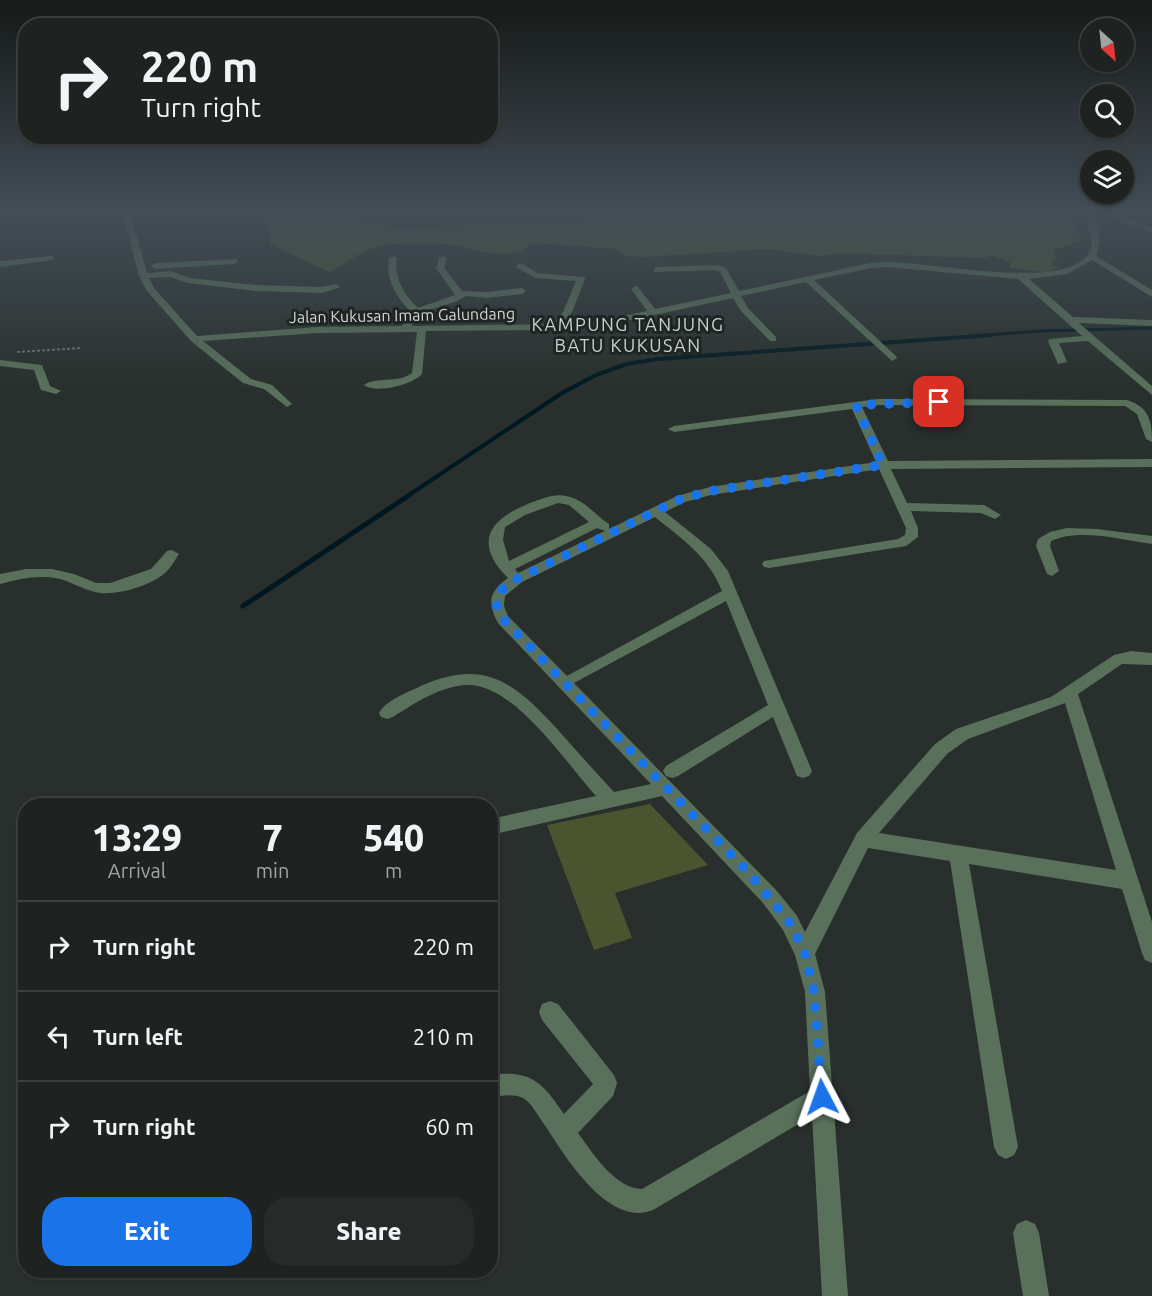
<!DOCTYPE html>
<style>
:root{--surface:#1e2321;--page:#262b2a;--text:#f1f3f6;--muted:#a1a4a5;--line:#3c403f;--accent:#1a73e8}
body{margin:0;font-family:Ubuntu,sans-serif;background:var(--page);color:var(--text);height:100vh;display:flex;flex-direction:column;font-size:22px;white-space:nowrap}
*{box-sizing:border-box;margin:0}
p{font-size:20px;color:var(--muted)}
.icon{flex:none;width:33px;height:33px;fill:none;stroke:currentColor;stroke-width:2;stroke-linecap:round;stroke-linejoin:round}
.map{position:relative;flex:1;overflow:hidden}
.sheet{position:absolute;left:18px;top:798px;width:480px;height:480px;display:flex;flex-direction:column;background:var(--surface);border-radius:24px;box-shadow:0 2px 4px #0004,0 0 0 2px var(--line)}
.sheet>*{flex:none}
.top-card{position:absolute;left:18px;top:18px;width:480px;height:126px;border-radius:24px;box-shadow:0 2px 4px #0004,0 0 0 2px var(--line);background:#1e2321;color:var(--text);overflow:hidden}
.needle{width:39px;rotate:153deg}
.tools{position:absolute;left:1080px;top:18px;display:grid;gap:12px}
.tools a{display:grid;place-items:center;width:54px;height:54px;border-radius:50%;background:var(--surface);box-shadow:0 2px 4px #0004,0 0 0 2px var(--line);font-size:30px}
.pin{position:absolute;display:grid;place-items:center;width:51px;height:51px;color:#fff;margin:-26px;border-radius:12px;box-shadow:0 3px 9px #0006}
.me{position:absolute;width:66px;margin:-33px;rotate:356deg;stroke-linejoin:round;filter:drop-shadow(0 0 4px #0008)}
.turn{display:flex;align-items:center;gap:21px;height:126px;padding:0 24px;font-size:27px}
.turn .icon{width:78px;height:78px;stroke-width:2.5}
.turn b{display:block;font-size:42px;line-height:51px}
.eta{display:flex;justify-content:space-evenly;align-items:center;height:102px;text-align:center}
.eta b{font-size:36px;font-weight:800;line-height:42px}
.action{display:flex;gap:12px;margin-top:auto;padding:12px 24px}
.action a{flex:1;height:69px;border-radius:24px;background:var(--accent);color:#fff;font-size:24px;font-weight:800;line-height:69px;text-align:center}
.action a+a{background:var(--page);color:var(--text)}
ul{padding:0;list-style:none}
li{display:flex;align-items:center;gap:18px;height:90px;padding:0 24px;border-top:2px solid var(--line)}
li div{flex:1}
li b{display:block;font-size:22px}
li em{font-style:normal}
.map>svg:first-child{display:block}
.green{fill:#4a542e}
.lines{fill:none;stroke-linecap:round;stroke-linejoin:round}
.stream-far2{stroke:#001820;stroke-width:3}
.stream-far1{stroke:#001820;stroke-width:4}
.stream{stroke:#001820;stroke-width:5}
.path{stroke:#6c726f;stroke-width:2;stroke-dasharray:3 2;stroke-linecap:butt}
.minor{fill:#59715a;fill-rule:evenodd}
.route{stroke:#1a73e8;stroke-width:10;stroke-dasharray:0 18}
.labels{text-anchor:middle;stroke-width:6;stroke-linejoin:round;paint-order:stroke}
.far-street-label{font-size:16px;fill:#d2d6d4;stroke:#1e2522}
.far-neighbourhood-label{font-size:18px;letter-spacing:1.5px;fill:#c8d0cd;stroke:#1e2522}
</style>
<div class="map">
<svg width="1152" height="1296" viewBox="0 0 1152 1296">
<rect width="100%" height="100%" fill="#282f2c"/>
<path class="green" d="M264 211H356L355 214 361 221 406 229 508 222 571 221 638 214 710 211H1075L1080 241 1053 250 1057 256 1051 264 1059 268 1047 272 1009 268 1010 262 990 255 985 258 837 253 819 256 767 249 644 257 624 256 617 249 531 243C513 264 472 248 450 245 435 243 395 243 380 246 366 248 343 265 330 272L271 245Z
M650 804 708 865 615 893 632 938 594 950 547 825Z"/>
<g class="lines">
<path class="stream-far2" d="M971 336 1041 331 1152 328"/>
<path class="stream-far1" d="M409 495 562 393 596 375 627 364 658 359 992 335"/>
<path class="stream" d="M243 606 411 494"/>
<path class="path" d="M17 352 81 348"/>
<path class="minor" d="M122 211H130L147 273 171 271 189 278 257 285 322 287 336 284 340 287 322 293 257 291 188 283 170 277 149 278 154 288 197 336 317 327 402 326 410 311C396 296 385 279 389 258L393 256 397 258C394 278 403 294 418 308L455 295 436 268 439 258 443 256 447 258 444 268 462 291 487 292 522 288 526 291 522 294 487 298 466 296 455 302 419 313 415 316 412 326 553 324 563 312 576 281 536 278 517 268 516 266 520 263 538 273 584 277 585 279 572 312 563 324 599 321 647 311 631 289 635 286 638 287 655 309 731 293 720 272 714 270 654 272V268L657 267 718 265 726 268 739 291C769 285 799 278 829 272 848 268 867 262 887 262 933 262 1053 289 1085 258 1100 244 1085 229 1085 211H1093L1100 242 1096 256 1152 290V297L1092 260 1067 274 1029 279 1073 317 1152 320V326L1079 323 1152 386V395L1088 341 1059 343 1067 362 1058 364 1048 341 1050 339 1082 336 1018 279 887 267 872 268 814 280 896 356 897 358 892 361 806 282 741 296 748 308 776 337V341H770L741 311 733 298 599 327 556 330 426 331 422 374C412 385 376 394 364 385 377 376 397 384 412 373L417 332 317 333 203 341 251 379 272 385 292 404 287 407 264 389 243 383 191 341 147 291 139 276Z
M1099 211H1110L1152 228V233Z
M50 256H53V260L0 267V261Z
M237 259V263L234 264 155 269 151 266 155 263Z
M0 360 42 365 50 386 61 391 56 394 41 390 34 370 0 366Z
M878 399 1127 400C1149 407 1152 421 1152 442L1146 439 1137 414 1125 406 878 405 862 407 888 461 1152 459V467L891 469 907 503 984 505 1001 515 995 519 981 513 911 511 918 528V537L906 546 769 568 764 567 762 564 764 561 898 539 905 535 906 528 879 469 711 495 685 502 665 512 711 549 728 571 812 771 809 776 803 778 797 776 773 717 678 776 672 778 666 776 663 771 666 766 768 705 726 601 574 683 777 891 797 916 805 932 857 833 935 744 956 729 1051 697 1114 655 1131 651 1152 653V665L1122 664 1078 694 1152 922V963L1145 960 1142 953 1122 889 969 864 1018 1147 1014 1155 1006 1159 998 1155 994 1147 950 861 868 848 815 954 825 992 848 1296H822L812 1116 653 1210C609 1228 566 1158 546 1127 539 1118 533 1104 523 1098 513 1093 501 1096 490 1097V1075C531 1069 543 1083 564 1114L593 1084 542 1020 539 1012 542 1004 550 1001 558 1004 614 1075 617 1083 613 1096 578 1133C593 1153 614 1188 642 1189L810 1091 805 992 795 955 783 930 763 903 662 796 490 835V819L596 796C566 763 514 684 468 685 440 686 415 703 393 717L387 719 381 717 379 713C385 701 408 692 421 686 486 657 516 684 559 731 577 751 595 772 614 792L651 784 498 623C487 603 489 591 508 578 472 542 490 519 530 503 541 499 555 493 566 496 584 499 595 515 609 524V529L677 496 710 487 876 462 852 409 674 432 668 429 674 426ZM558 503 569 505 589 522 509 561 503 540 505 527 525 515ZM655 517C683 540 708 556 722 591L567 676 508 616 504 606 505 596 522 582ZM597 528 605 531 518 573 515 569ZM1065 703 1116 870 879 833 947 754 968 739Z
M1067 528 1097 529 1152 536V544C1121 540 1081 528 1051 541L1050 546 1059 571 1052 576 1047 574 1036 546 1038 539 1050 532Z
M172 550 179 554C175 560 171 568 165 573 150 586 114 597 95 592 81 589 69 580 55 578 37 575 18 579 0 584V574L26 569H52L74 574 96 583H110L151 569 167 551Z
M1026 1220 1035 1224 1039 1233 1049 1296H1023L1013 1233 1017 1224Z"/>
</g>
<linearGradient id="sky" x2="0" y2="1"><stop stop-color="#161a18"/><stop offset="0.54" stop-color="#424d56"/><stop offset="1" stop-color="#424d56" stop-opacity="0"/></linearGradient>
<rect width="1152" height="393" fill="url(#sky)"/>
<g class="lines">
<path class="route" d="M822 1097 814 992 805 953 790 923 749 873 503 619C490 598 498 591 517 579L681 499 710 491 883 465 856 405 939 402"/>
</g>
<g class="labels">
<g class="far-street-label">
<text transform="translate(402 315) rotate(-1)" y="6">Jalan Kukusan Imam Galundang</text>
</g>
<g class="far-neighbourhood-label">
<text x="628" y="331">KAMPUNG TANJUNG<tspan x="628" dy="21">BATU KUKUSAN</tspan></text>
</g>
</g>
</svg>
<div class="tools">
<a><svg class="needle" viewBox="-14 -14 28 28"><path d="M0-13l5 13h-10z" fill="#e53935"/><path d="M0 13l5-13h-10z" fill="#a1a4a5"/></svg></a>
<a><svg class="icon" aria-label="search" viewBox="0 0 24 24"><circle cx="10" cy="10" r="6"/><path d="M15 15l6 6"/></svg></a>
<a><svg class="icon" aria-label="layers" viewBox="0 0 24 24"><path d="M12 4l9 5-9 5-9-5zM3 14l9 5 9-5"/></svg></a>
</div>
<div class="pin" style="left:939px;top:402px;background:#d93025"><svg class="icon" aria-label="arrive" viewBox="0 0 24 24"><path d="M6 21V4h12l-3 4 3 4H6"/></svg></div>
<svg class="me" style="left:822px;top:1097px" viewBox="-20 -20 40 40"><path d="M0-17L14 15 0 8-14 15z" fill="#1a73e8" stroke="#fff" stroke-width="4"/></svg>
<div class="top-card">
<div class="turn"><svg class="icon" aria-label="right" viewBox="0 0 24 24"><path d="M7 20v-9h11M14 6l5 5-5 5"/></svg><div><b>220 m</b>Turn right</div></div>
</div>
<section class="sheet">
<div class="eta">
<div><b>13:29</b><p>Arrival</p></div>
<div><b>7</b><p>min</p></div>
<div><b>540</b><p>m</p></div>
</div>
<ul>
<li><svg class="icon" aria-label="right" viewBox="0 0 24 24"><path d="M7 20v-9h11M14 6l5 5-5 5"/></svg><div><b>Turn right</b></div><em>220 m</em></li>
<li><svg class="icon" aria-label="left" viewBox="0 0 24 24"><path d="M17 20v-9H6M10 6l-5 5 5 5"/></svg><div><b>Turn left</b></div><em>210 m</em></li>
<li><svg class="icon" aria-label="right" viewBox="0 0 24 24"><path d="M7 20v-9h11M14 6l5 5-5 5"/></svg><div><b>Turn right</b></div><em>60 m</em></li>
</ul>
<div class="action"><a>Exit</a><a>Share</a></div>
</section>
</div>
